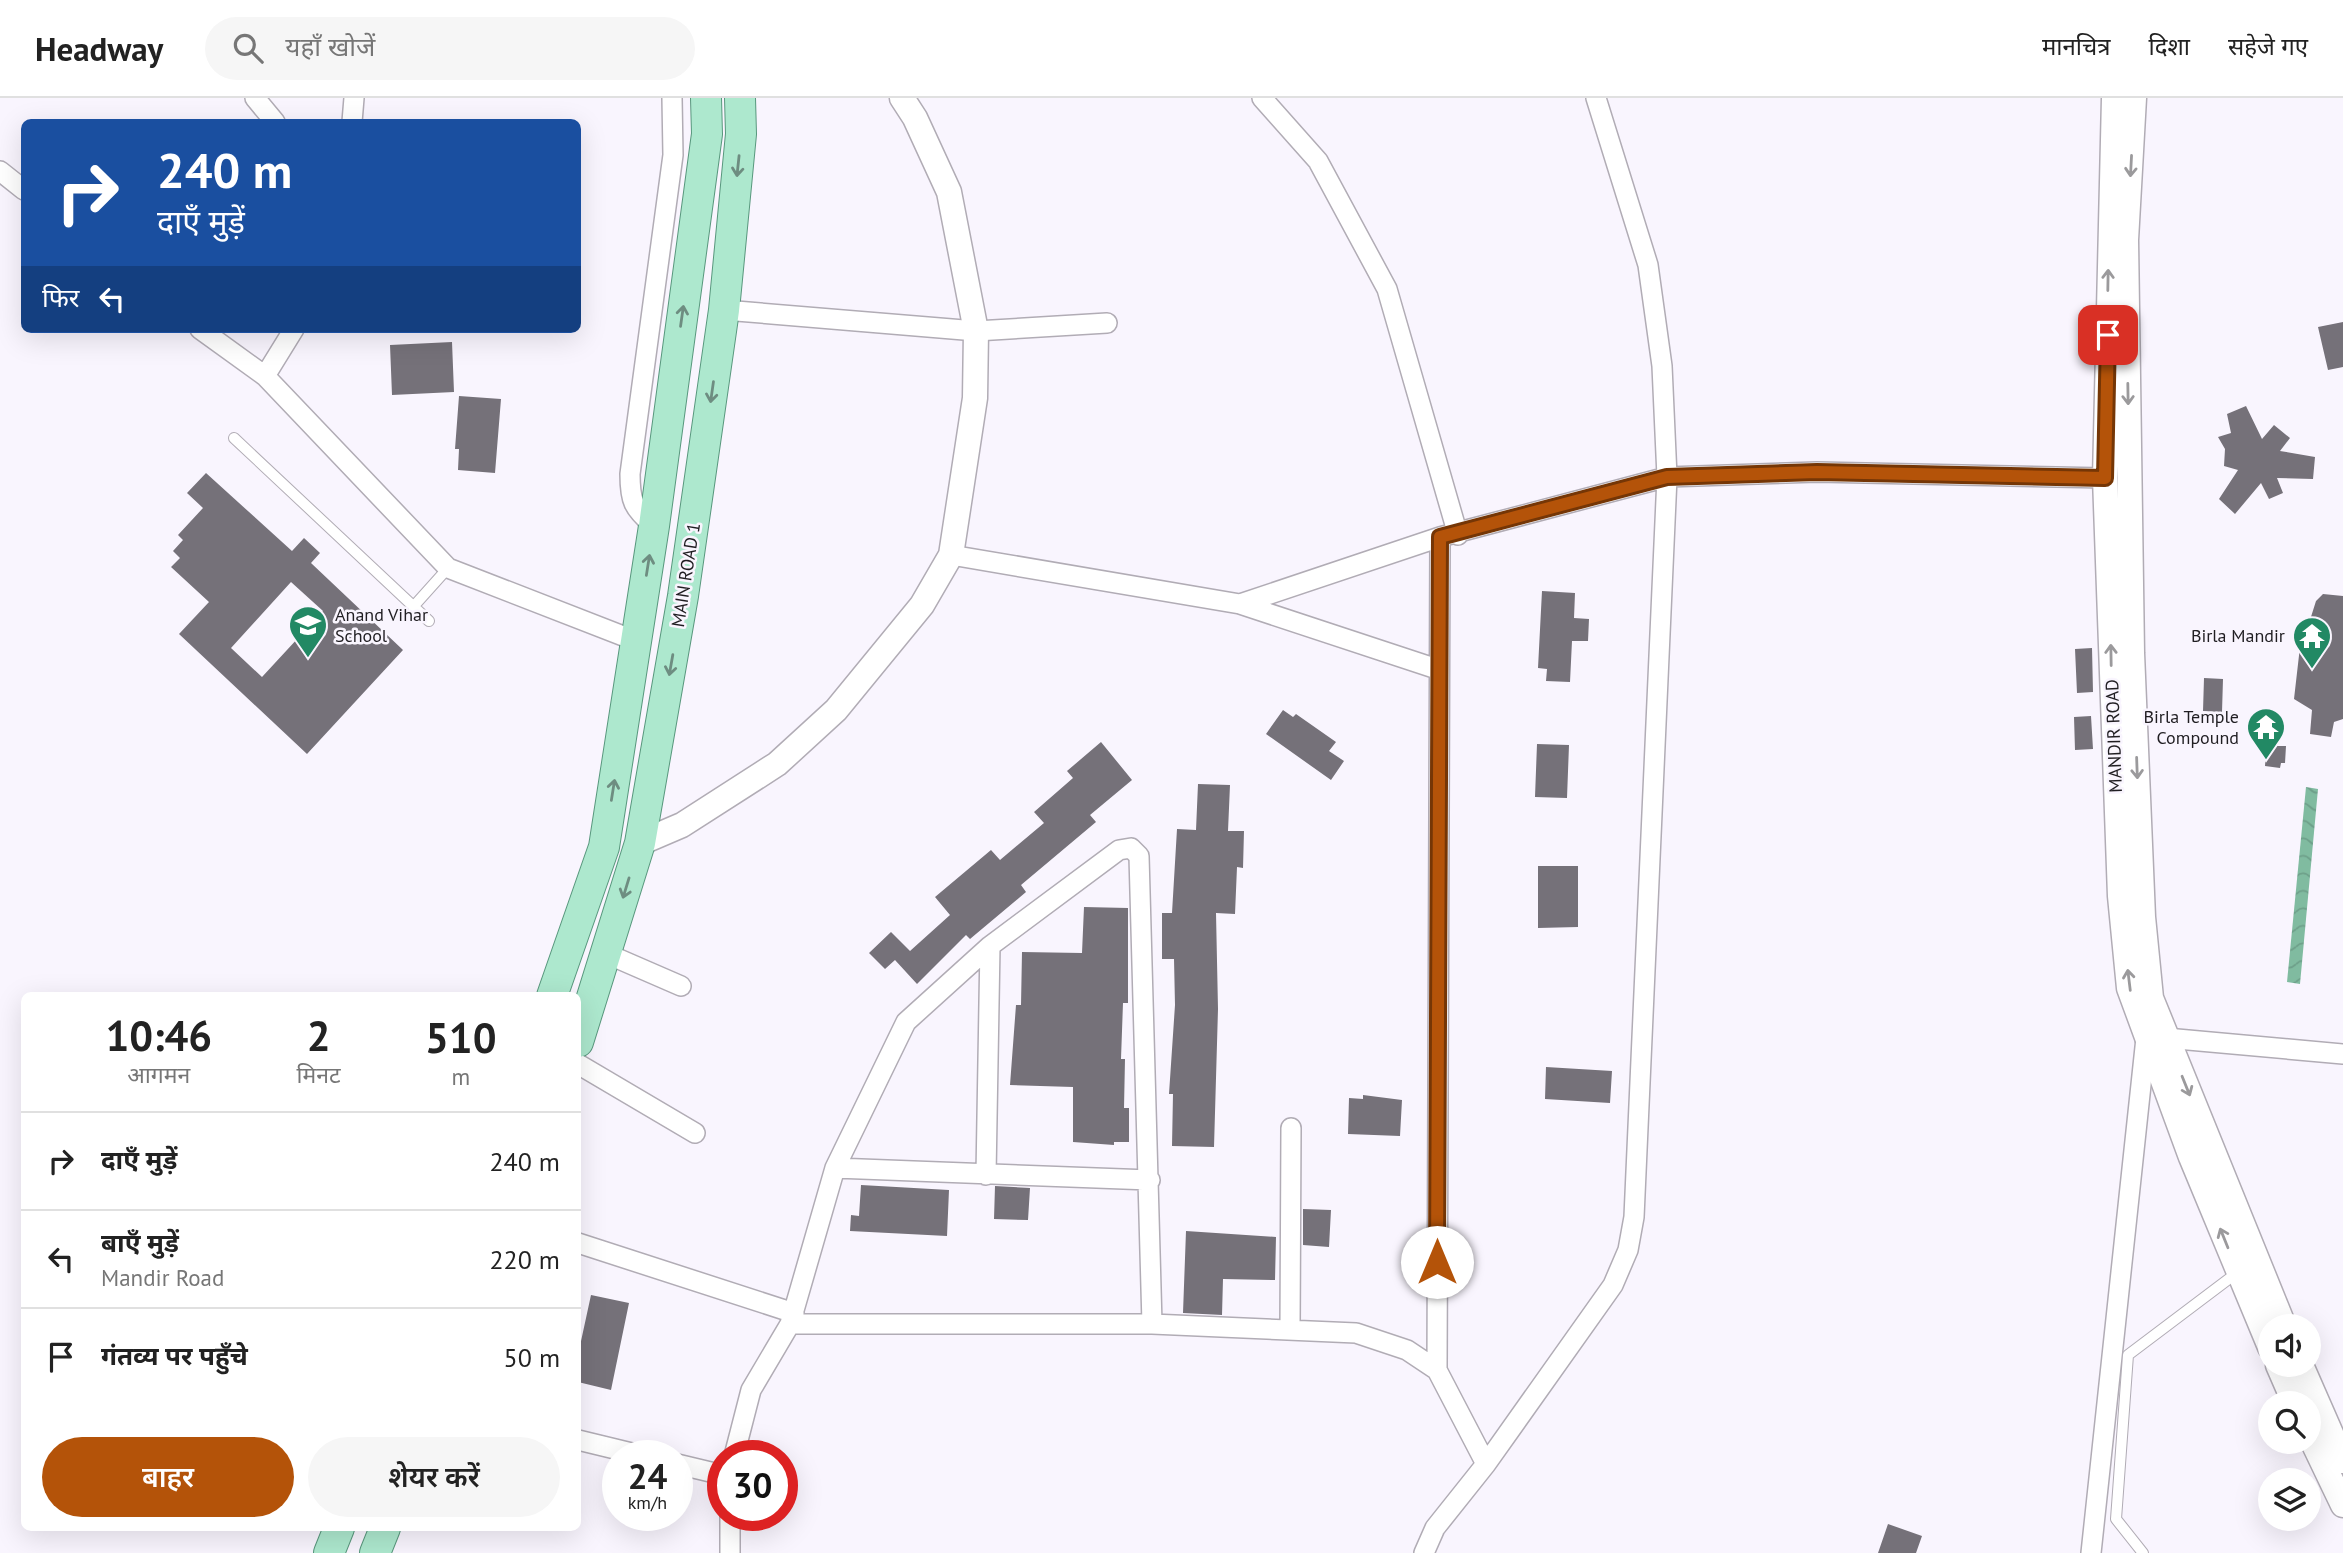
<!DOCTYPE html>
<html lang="hi">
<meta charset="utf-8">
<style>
:root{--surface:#fff;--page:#f6f6f6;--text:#222;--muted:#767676;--line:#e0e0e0;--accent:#b45309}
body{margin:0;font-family:"PT Sans","Noto Sans Devanagari",sans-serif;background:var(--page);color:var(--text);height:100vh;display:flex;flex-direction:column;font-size:26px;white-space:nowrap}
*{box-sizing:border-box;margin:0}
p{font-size:23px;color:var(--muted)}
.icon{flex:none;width:38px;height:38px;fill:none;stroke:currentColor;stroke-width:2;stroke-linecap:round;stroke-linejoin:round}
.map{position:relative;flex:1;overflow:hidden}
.panel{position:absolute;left:21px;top:894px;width:560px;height:539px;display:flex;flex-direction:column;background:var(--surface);border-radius:10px;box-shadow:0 7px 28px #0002}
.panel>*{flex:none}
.hud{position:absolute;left:21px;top:21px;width:560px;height:214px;border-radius:10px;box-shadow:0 7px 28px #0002;background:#1a4fa0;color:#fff;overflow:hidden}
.tools{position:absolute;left:2258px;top:1216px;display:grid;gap:14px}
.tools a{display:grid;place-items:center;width:63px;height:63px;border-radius:50%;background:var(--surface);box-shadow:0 7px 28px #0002;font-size:35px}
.speed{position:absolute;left:602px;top:1342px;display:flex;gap:14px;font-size:35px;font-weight:700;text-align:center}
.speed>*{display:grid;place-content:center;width:91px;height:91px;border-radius:50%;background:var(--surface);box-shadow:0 7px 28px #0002;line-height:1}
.speed small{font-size:18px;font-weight:400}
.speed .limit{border:10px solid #d22;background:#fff;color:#111}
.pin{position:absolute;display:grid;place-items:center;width:60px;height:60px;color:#fff;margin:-30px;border-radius:14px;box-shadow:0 4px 10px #0006}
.me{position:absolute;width:77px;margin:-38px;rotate:0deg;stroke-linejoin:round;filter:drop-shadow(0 0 5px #0008)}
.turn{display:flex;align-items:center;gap:24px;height:147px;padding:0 21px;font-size:32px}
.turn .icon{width:91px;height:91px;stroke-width:2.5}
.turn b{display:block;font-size:49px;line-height:60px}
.then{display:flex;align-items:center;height:66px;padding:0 21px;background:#0003;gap:14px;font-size:26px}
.eta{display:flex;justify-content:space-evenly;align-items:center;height:119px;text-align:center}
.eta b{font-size:42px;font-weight:600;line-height:49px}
.button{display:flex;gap:14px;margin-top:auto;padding:14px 21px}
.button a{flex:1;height:80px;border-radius:42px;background:var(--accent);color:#fff;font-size:28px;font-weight:600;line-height:80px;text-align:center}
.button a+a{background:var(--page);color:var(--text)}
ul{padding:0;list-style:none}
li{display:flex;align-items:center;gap:21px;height:98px;padding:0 21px;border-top:2px solid var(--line)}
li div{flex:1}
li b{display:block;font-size:26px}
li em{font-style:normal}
header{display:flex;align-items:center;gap:42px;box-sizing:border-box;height:98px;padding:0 35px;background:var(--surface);border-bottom:2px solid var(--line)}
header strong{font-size:33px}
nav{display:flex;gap:38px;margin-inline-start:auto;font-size:24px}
.search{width:490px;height:63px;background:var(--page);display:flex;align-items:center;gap:18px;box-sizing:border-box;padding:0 24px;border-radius:38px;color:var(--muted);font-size:26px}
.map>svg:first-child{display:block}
.water{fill:url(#water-waves)}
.building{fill:#757179;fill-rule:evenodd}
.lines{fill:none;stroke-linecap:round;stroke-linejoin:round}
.service-casing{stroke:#b1acb5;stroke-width:12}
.minor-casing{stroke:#b1acb5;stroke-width:22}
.tertiary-casing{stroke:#b1acb5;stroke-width:27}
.primary-casing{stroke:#58977d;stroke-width:32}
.service{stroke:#fff;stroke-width:10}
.minor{stroke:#fff;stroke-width:19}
.tertiary{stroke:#fff;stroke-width:24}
.primary{stroke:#ade8ce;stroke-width:30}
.oneway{stroke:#6e8d81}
.oneway2{stroke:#9b9a9c}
.route-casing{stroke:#753606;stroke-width:18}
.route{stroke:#b45309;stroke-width:12}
.labels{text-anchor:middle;stroke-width:5;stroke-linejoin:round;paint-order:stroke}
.street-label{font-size:18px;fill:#201e22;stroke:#f9f5fe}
.poi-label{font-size:18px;fill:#201e22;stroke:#f9f5fe;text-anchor:end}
</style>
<header>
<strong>Headway</strong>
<div class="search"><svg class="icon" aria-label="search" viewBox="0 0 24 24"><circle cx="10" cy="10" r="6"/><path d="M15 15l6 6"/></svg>यहाँ खोजें</div>
<nav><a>मानचित्र</a><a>दिशा</a><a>सहेजे गए</a></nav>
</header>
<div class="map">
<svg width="2343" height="1455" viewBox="0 0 2343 1455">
<defs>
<pattern id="water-waves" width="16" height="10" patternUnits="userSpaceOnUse" patternTransform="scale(1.75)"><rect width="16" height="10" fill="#80bba0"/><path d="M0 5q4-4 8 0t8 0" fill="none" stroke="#6ea08a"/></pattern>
</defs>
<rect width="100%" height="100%" fill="#f9f5fe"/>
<path class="water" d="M2306 689 2318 691 2300 886 2287 884Z"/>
<path class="building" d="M2343 224V269L2328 272 2318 229Z
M452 244 454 294 392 297 390 247Z
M459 298 501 301 495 375 458 372 459 351H455Z
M2246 308 2262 341 2274 327 2290 340 2280 353 2315 359 2313 381 2277 380 2283 395 2269 401 2261 385 2235 416 2219 401 2238 372 2224 368 2225 351 2218 339 2231 335 2227 316Z
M206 375 292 453 304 440 320 455 311 465 403 552 307 656 179 536 209 504 171 469 180 460 173 453 183 442 178 437 203 410 187 395ZM291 484 323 513 262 579 231 550Z
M1542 493 1575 495 1574 520 1589 521 1588 543H1572L1570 584 1546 583 1547 571 1538 570Z
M2323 496 2343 498V621L2334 624 2331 639 2310 636 2312 612 2294 601 2301 540 2312 536 2310 522 2316 503Z
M2092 550 2093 594 2077 595 2075 551Z
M2204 580 2223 581 2222 614 2203 613Z
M1283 612 1293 619 1296 616 1336 644 1329 653 1344 663 1331 682 1266 636Z
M2091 618 2093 651 2075 652 2074 619Z
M1101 644 1132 682 1090 717 1096 724 1021 787 1026 794 970 841 966 837 917 886 895 862 885 871 869 855 891 834 910 853 950 817 935 799 991 752 1000 762 1044 725 1034 714 1073 680 1067 673Z
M1537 646 1569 647 1567 700 1535 699Z
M2271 648H2286L2285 665H2281L2280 670 2265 668 2266 653H2270Z
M1198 686 1230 687 1228 733H1244L1243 770 1237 769 1235 816 1216 815 1218 911 1214 1049 1172 1048 1173 996H1169L1175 907 1174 861H1162V815H1172L1177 731 1196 732Z
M1538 768H1578V829L1538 830Z
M1084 809 1128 810V905H1123L1121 961H1125L1124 1010H1129V1044H1114V1047L1073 1044V989L1010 987 1016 907H1021L1022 854 1082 855Z
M1546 969 1612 973 1610 1005 1545 1001Z
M1363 997 1402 1002 1400 1038 1348 1036 1349 1000 1363 1001Z
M861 1087 949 1092 947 1138 850 1133 851 1117 859 1118Z
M995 1088 1030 1090 1028 1122 994 1121Z
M1303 1111 1331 1112 1329 1149 1303 1147Z
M1186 1133 1276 1139 1275 1182 1223 1181 1222 1217 1183 1215Z
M591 1197 629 1205 611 1292 578 1284V1257Z
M1888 1426 1922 1438 1916 1455H1878Z"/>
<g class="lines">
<defs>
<path id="service" d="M234 340 429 523
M413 509 448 470
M2143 1455 2116 1421 2128 1257 2238 1174"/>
<path id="minor" d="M255 0 275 24
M1262 0 1318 63 1387 191 1458 437
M352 24 354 0
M0 73 24 92
M724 212 976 233 1107 225
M200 231 265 278 448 470 636 543
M265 278 294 231
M654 428C633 410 630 403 630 376L673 57 672 0
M951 457 1240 506 1437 571
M1240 506 1440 439 1667 379 1817 374 2105 380
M605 855 681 888
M2166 940 2343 956
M578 966 695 1035
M835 1070 1150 1082
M986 1077 990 848
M578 1145 794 1215
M790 1226H1152L1356 1235 1407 1252 1437 1272 1486 1366
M1290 1232 1291 1030
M1437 1272 1440 439
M578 1342 644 1358
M734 1358 751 1292 790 1226 835 1070 906 924 990 848 1119 752 1131 750 1139 758 1152 1226
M677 1366 723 1377
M730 1418V1455
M1424 1455 1435 1430 1486 1366 1613 1187 1628 1152 1634 1119 1667 379 1662 268 1648 167 1596 0
M2091 1455 2146 940"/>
<path id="tertiary" d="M2114 0 2105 380 2120 798 2129 890 2191 1059 2270 1249
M2134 0 2126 142 2132 555 2143 819 2151 900 2284 1228
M640 745 682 727 777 666 836 612 922 507 951 457 975 300 976 233 949 94 915 20 902 0
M2278 1267 2295 1306
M2301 1267 2343 1363
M2308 1334 2343 1407"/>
<path id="primary" d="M552 898 604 749 654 428 707 36 706 0
M578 944 640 745 683 498 724 212 741 36 740 0
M329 1455 339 1430
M375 1455 385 1430"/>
</defs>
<use href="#service" class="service-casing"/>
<use href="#minor" class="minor-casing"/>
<use href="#tertiary" class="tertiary-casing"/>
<use href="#primary" class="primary-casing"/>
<use href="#service" class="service"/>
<use href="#minor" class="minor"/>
<use href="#tertiary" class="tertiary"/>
<use href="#primary" class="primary"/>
</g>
<defs><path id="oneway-shaft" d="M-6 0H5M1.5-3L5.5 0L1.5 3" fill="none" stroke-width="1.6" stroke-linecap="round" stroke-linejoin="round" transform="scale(1.75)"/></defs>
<g class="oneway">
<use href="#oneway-shaft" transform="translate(738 68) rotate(96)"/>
<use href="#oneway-shaft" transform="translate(682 218) rotate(-82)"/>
<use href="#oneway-shaft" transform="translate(712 294) rotate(98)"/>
<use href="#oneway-shaft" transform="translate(648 467) rotate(-81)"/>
<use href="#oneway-shaft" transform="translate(671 567) rotate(100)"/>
<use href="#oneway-shaft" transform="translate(613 692) rotate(-81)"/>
<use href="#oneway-shaft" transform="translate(626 790) rotate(107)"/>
</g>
<g class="oneway2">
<use href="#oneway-shaft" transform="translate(2131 68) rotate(93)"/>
<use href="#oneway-shaft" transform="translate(2108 182) rotate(-89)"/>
<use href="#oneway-shaft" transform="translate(2128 296) rotate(89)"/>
<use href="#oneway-shaft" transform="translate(2111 557) rotate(-91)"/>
<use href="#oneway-shaft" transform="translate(2137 670) rotate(88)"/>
<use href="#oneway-shaft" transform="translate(2129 882) rotate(-97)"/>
<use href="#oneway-shaft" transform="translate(2186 988) rotate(68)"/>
<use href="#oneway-shaft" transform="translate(2224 1140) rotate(-112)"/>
</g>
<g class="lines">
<defs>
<path id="route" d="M1437 1164 1440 439 1667 379 1817 374 2105 380 2108 237"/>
</defs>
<use href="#route" class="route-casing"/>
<use href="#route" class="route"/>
</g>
<defs>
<symbol id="school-pin" viewBox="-11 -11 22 30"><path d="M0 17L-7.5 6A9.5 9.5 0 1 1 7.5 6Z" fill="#228964" stroke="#f9f5fe"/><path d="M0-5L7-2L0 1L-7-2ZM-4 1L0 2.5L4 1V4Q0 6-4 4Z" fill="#fff"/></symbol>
<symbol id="temple-pin" viewBox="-11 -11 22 30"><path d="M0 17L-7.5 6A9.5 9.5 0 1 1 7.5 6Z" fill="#228964" stroke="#f9f5fe"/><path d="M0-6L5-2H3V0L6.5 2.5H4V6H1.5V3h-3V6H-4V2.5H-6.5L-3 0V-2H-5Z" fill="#fff"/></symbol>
</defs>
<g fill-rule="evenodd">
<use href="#school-pin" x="286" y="505" width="44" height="60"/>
<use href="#temple-pin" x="2290" y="516" width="44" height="60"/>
<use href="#temple-pin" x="2244" y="607" width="44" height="60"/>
</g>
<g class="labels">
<g class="street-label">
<text transform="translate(686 477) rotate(-81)" y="6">MAIN ROAD 1</text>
<text transform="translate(2114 638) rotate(-92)" y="6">MANDIR ROAD</text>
</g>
<g class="poi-label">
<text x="335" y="523" text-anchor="start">Anand Vihar<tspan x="335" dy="21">School</tspan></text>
<text x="2285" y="544">Birla Mandir</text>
<text x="2239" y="625">Birla Temple<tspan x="2239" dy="21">Compound</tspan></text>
</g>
</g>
</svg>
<div class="tools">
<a><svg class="icon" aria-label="sound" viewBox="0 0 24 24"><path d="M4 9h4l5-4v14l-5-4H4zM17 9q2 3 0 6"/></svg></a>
<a><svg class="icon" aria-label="search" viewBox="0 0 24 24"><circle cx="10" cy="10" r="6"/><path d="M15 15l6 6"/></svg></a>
<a><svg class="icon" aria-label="layers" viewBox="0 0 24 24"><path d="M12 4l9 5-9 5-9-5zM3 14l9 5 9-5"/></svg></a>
</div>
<div class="speed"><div>24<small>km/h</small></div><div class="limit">30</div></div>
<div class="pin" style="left:2108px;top:237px;background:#d93025"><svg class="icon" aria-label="arrive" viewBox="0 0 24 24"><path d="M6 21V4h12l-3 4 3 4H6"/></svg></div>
<svg class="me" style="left:1437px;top:1164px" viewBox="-20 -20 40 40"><circle r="19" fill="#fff"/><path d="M0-13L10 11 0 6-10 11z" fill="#b45309"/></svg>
<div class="hud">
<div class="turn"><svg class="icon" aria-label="right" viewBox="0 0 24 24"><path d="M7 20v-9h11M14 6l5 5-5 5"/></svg><div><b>240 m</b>दाएँ मुड़ें</div></div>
<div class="then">फिर<svg class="icon" aria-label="left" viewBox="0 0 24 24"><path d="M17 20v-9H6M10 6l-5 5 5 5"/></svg></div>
</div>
<section class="panel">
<div class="eta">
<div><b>10:46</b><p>आगमन</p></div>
<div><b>2</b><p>मिनट</p></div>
<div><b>510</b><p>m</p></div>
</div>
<ul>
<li><svg class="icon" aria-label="right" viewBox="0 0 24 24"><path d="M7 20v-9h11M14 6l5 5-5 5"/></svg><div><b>दाएँ मुड़ें</b></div><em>240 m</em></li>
<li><svg class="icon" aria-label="left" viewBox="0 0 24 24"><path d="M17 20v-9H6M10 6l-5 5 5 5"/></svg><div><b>बाएँ मुड़ें</b><p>Mandir Road</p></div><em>220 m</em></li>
<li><svg class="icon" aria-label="arrive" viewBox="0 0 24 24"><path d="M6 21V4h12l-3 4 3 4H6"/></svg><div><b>गंतव्य पर पहुँचे</b></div><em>50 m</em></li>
</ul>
<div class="button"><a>बाहर</a><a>शेयर करें</a></div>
</section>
</div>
